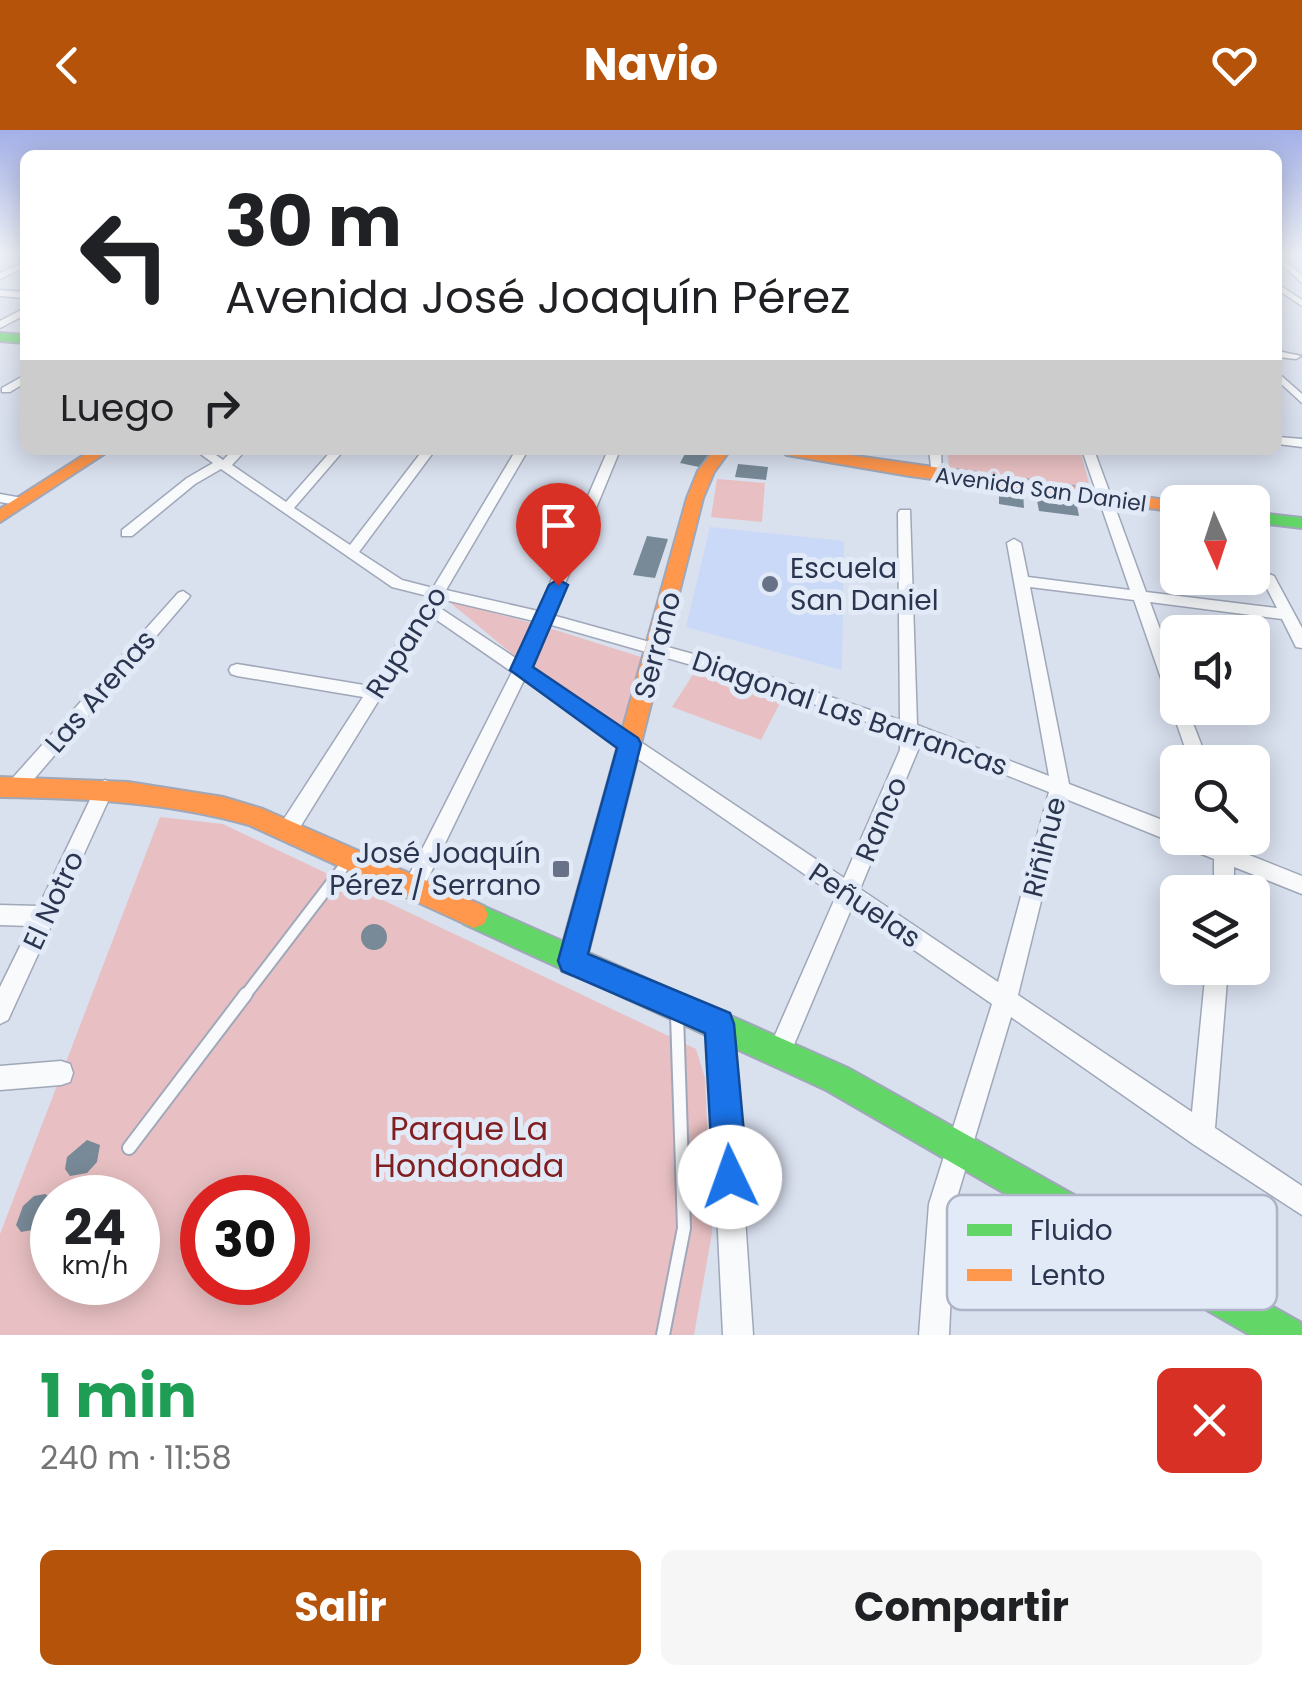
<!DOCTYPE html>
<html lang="es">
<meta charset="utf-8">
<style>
:root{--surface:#fff;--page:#f6f6f6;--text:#202124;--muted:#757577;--accent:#b45309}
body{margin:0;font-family:Poppins,sans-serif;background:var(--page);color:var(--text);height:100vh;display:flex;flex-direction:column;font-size:38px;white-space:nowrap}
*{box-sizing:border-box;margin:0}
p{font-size:32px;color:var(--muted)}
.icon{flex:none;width:55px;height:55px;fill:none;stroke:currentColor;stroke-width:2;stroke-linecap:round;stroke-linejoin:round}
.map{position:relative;height:1205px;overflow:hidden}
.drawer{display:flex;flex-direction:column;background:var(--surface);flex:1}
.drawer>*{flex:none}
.hud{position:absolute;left:20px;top:20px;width:1262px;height:305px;border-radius:15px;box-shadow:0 5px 25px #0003;background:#fff;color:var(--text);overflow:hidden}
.needle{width:65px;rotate:177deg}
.fabs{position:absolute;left:1160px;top:355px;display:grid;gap:20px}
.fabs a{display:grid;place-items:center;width:110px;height:110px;border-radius:15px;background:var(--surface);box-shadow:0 5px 25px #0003;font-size:50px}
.speed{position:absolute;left:30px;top:1045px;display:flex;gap:20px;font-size:50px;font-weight:700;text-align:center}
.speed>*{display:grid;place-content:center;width:130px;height:130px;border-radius:50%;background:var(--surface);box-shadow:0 5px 25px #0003;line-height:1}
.speed small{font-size:25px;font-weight:400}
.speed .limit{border:15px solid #d22;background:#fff;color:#111}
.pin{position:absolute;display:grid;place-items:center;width:85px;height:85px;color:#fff;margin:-102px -42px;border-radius:50% 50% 50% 0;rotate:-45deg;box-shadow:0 0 10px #0007}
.pin .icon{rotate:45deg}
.me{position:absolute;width:110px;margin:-55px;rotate:357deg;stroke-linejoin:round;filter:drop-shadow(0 0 8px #0008)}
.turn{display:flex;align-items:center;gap:35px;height:210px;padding:0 40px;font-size:45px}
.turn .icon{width:130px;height:130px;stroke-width:2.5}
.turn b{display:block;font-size:70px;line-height:85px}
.then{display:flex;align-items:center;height:95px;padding:0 40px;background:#0003;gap:20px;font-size:38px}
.round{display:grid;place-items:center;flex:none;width:105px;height:105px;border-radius:15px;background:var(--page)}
.headline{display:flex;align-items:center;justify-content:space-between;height:170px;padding:0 40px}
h1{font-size:60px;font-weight:700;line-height:75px;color:#1e9e55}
.button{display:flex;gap:20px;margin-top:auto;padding:20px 40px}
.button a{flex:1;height:115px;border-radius:15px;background:var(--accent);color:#fff;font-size:40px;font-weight:700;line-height:115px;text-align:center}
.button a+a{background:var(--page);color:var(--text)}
header{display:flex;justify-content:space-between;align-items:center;height:130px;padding:0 40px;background:var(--accent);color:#fff;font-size:45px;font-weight:700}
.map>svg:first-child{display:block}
.built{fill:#cad9f7}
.green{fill:#e8c0c3;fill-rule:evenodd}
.building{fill:#788997}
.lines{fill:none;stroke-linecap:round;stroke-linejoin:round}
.lane-far2-casing{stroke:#9fa7b9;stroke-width:8}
.lane-far1-casing{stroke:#9fa7b9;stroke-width:14}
.lane-casing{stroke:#9fa7b9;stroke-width:16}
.street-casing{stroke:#9fa7b9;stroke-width:3}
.fast-casing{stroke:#9fa7b9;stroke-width:4}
.slow-casing{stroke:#9fa7b9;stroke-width:4}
.lane-far2{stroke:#f9fafc;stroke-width:5}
.lane-far1{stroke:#f9fafc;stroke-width:10}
.lane{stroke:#f9fafc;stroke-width:12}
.street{fill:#f9fafc;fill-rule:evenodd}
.fast{fill:#63d668;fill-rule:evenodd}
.slow{fill:#ff974d;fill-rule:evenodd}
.route{fill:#1a73e8;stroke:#114b97;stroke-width:2.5}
.poi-dot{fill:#677287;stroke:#e3eaf7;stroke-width:4}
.labels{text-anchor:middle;stroke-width:10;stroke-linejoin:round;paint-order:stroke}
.far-street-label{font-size:22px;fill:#2a3650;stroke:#e3eaf7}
.poi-label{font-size:28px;fill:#2a3650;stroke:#e3eaf7;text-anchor:start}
.street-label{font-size:28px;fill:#2a3650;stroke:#e3eaf7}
.near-park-label{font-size:32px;fill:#811e1f;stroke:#e3eaf7}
.key{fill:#e3eaf7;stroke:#acb4c5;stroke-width:2.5}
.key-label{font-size:28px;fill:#2a3650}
</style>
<header><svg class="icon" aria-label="back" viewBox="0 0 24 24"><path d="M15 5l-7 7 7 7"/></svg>Navio<svg class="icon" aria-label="heart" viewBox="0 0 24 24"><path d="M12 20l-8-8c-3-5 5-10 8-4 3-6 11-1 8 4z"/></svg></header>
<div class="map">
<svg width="1302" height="1205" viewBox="0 0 1302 1205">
<rect width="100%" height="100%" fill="#d9e0ee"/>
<path class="built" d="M710 397 844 411 842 540 686 497Z"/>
<path class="green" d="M947 320H1080L1090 357 1075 359 1071 354 1031 353 953 340 949 336Z
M717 349 765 353 762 392 711 387Z
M447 470 535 494 517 528Z
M549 498 641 527 623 598 531 537Z
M694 543 780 573 761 610 672 577Z
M160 687 223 694 696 919 705 948 712 1103 694 1205H0V1104ZM52 1068H138V1152H52ZM202 1068H288V1152H202Z"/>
<path class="building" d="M687 320H698L711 323 699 337 680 333Z
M738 334 768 337 766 350 735 347Z
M999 359 1023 363 1024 378 999 374Z
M1036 365 1076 371 1079 386 1039 381Z
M647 406 668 409 655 448 633 445Z
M361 807a13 13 0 1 1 26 0a13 13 0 1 1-26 0Z
M87 1010 100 1015 97 1032 87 1043 70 1046 65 1039 67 1027Z
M45 1064 52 1068 50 1088 38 1099 21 1102 16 1095 23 1076 34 1066Z"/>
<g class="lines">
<defs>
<path id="lane-far2" d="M1278 157 1302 173"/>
<path id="lane-far1" d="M244 867 348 731"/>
<path id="lane" d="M129 1018 246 864
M663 1205 684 1098 677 885"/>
<path id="street" d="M1278 125 1302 145V153L1278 131Z
M25 132V137L0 149V143Z
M0 160 25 162V168L0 166Z
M25 178V185L0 198V191Z
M1278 221 1301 226 1296 229 1278 227Z
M1278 243 1302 264V273L1278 251Z
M25 245V253L10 262H2V258Z
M1278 307 1302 309V317L1278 314Z
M195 320H209L223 330 233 320H246L232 335 286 372 332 320H344L294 378 350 415 423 320H435L359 422 402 450 433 458 516 320H528L446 460 538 481 608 320H620L552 485 740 537 900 590 898 383 900 380H910L917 595 1049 646 1007 413 1014 409 1021 413 1028 447 1130 460 1082 320H1094L1146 462 1277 478 1262 449 1269 444 1274 446 1302 498V518L1296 517 1282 489 1150 472 1178 548V578H1187L1208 632H1190L1134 470 1030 457 1069 654 1178 696V708H1205L1214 711V708H1234V719L1302 746V764L1234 737V762H1214V729L1066 669 1018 865 1192 982 1206 838H1228L1215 998 1302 1056V1085L1193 1014 1011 887 955 1074 949 1205H919L929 1074 992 874 852 777 788 929 780 933 772 929 768 921 836 766 524 550 419 767 412 769 405 767 402 760 405 753 512 542 431 486 294 707 287 709 280 707 277 701 280 695 363 567 237 546 231 544 229 540 231 536 237 534 370 556 428 466 392 457 221 339 195 354 132 406H122V400L187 348 213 333ZM441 469 534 491 517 529 437 476ZM548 494 730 546 900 603V620L844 748 530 538ZM918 610 1049 662 998 852 860 759 918 620Z
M929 320H941L942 348 932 345Z
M0 364 28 369 29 372 23 376 0 372Z
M183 461 190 466 188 469 23 662 16 665 9 662 7 657 9 652 178 463Z
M105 650 112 653 114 658 8 890 0 894V857L30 796 0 795V775L39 776 98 653Z
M720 884 728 888 732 896 753 1205H723L708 896 712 888Z
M61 931 70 934 73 943 70 952 61 955 0 960V936Z"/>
<path id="fast" d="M0 203 25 205V213L0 211Z
M1252 382 1302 388V398L1252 392Z
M474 772 848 938 1300 1192 1302 1205H1250L826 960 464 794 460 785 464 776Z"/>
<path id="slow" d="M92 320H110L0 392V379Z
M714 320H730L714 342 703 368 586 831 582 841 572 845 562 841 558 831 687 368 698 341Z
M779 320H814L1180 372 1178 382 910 346 787 325Z
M0 647 128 652 223 667 263 679 484 776 488 785 484 794 474 798 249 695C167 672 84 668 0 667Z"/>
</defs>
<use href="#lane-far2" class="lane-far2-casing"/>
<use href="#lane-far1" class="lane-far1-casing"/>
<use href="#lane" class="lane-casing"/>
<use href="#street" class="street-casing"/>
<use href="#fast" class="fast-casing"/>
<use href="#slow" class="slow-casing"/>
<use href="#lane-far2" class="lane-far2"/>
<use href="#lane-far1" class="lane-far1"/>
<use href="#lane" class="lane"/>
<use href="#street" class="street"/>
<use href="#fast" class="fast"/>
<use href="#slow" class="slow"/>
</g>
<linearGradient id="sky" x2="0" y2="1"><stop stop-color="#a3b0e7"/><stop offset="0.42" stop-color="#eef1f7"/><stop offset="1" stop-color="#eef1f7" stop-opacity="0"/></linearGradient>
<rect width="1302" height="293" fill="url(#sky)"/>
<path class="route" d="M558 449 568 455 533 537 638 608 641 614 588 824 730 883 734 894 748 1047 743 1059 730 1064 718 1059 713 1047 705 903 562 841 558 831 617 618 510 540 549 455Z"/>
<g class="poi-dot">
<circle cx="770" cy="454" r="10"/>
<rect x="551" y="729" width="20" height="20" rx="5"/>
</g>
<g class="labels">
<g class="far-street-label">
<text transform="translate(1041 359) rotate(8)" y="8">Avenida San Daniel</text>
</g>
<g class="poi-label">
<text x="790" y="448">Escuela<tspan x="790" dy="32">San Daniel</tspan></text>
<text x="541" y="733" text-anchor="end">José Joaquín<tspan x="541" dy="32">Pérez / Serrano</tspan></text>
</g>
<g class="street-label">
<text transform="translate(406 512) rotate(-58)" y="10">Rupanco</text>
<text transform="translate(657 515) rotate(-75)" y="10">Serrano</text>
<text transform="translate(100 561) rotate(-49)" y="10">Las Arenas</text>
<text transform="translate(850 583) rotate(19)" y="10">Diagonal Las Barrancas</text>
<text transform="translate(881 689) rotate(-67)" y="10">Ranco</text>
<text transform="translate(1044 717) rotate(-76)" y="10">Riñihue</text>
<text transform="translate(53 770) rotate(-65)" y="10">El Notro</text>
<text transform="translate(865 775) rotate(34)" y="10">Peñuelas</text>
</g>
<g class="near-park-label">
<text x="469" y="1010">Parque La<tspan x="469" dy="37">Hondonada</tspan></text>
</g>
</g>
<rect x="947" y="1065" width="330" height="115" rx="15" class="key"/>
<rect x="967" y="1094" width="45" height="12" fill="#63d668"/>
<rect x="967" y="1139" width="45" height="12" fill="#ff974d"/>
<g class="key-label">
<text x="1030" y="1110">Fluido</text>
<text x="1030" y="1155">Lento</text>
</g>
</svg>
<div class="fabs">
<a><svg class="needle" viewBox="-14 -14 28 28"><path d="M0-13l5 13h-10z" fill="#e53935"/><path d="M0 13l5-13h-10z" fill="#757577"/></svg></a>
<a><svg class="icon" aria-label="sound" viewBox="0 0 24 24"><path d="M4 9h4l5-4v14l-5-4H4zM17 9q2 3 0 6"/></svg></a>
<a><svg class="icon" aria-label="search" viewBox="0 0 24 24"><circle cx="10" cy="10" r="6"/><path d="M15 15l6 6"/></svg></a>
<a><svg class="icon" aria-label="layers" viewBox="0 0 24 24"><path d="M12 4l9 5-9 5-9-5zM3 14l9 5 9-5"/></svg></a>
</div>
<div class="speed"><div>24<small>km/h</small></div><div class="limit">30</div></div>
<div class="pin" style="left:558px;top:455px;background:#d93025"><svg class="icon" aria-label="arrive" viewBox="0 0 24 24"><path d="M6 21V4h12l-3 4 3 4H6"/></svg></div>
<svg class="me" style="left:730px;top:1047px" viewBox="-20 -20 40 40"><circle r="19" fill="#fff"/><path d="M0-13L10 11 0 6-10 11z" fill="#1a73e8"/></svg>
<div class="hud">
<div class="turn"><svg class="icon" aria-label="left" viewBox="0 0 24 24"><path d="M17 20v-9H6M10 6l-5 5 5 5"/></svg><div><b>30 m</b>Avenida José Joaquín Pérez</div></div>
<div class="then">Luego<svg class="icon" aria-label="right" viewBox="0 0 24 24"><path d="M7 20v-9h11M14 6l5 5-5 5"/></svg></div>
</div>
</div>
<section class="drawer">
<div class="headline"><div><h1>1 min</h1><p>240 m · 11:58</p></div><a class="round" style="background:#d93025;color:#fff"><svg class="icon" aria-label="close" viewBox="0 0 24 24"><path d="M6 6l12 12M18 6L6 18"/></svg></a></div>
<div class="button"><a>Salir</a><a>Compartir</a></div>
</section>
